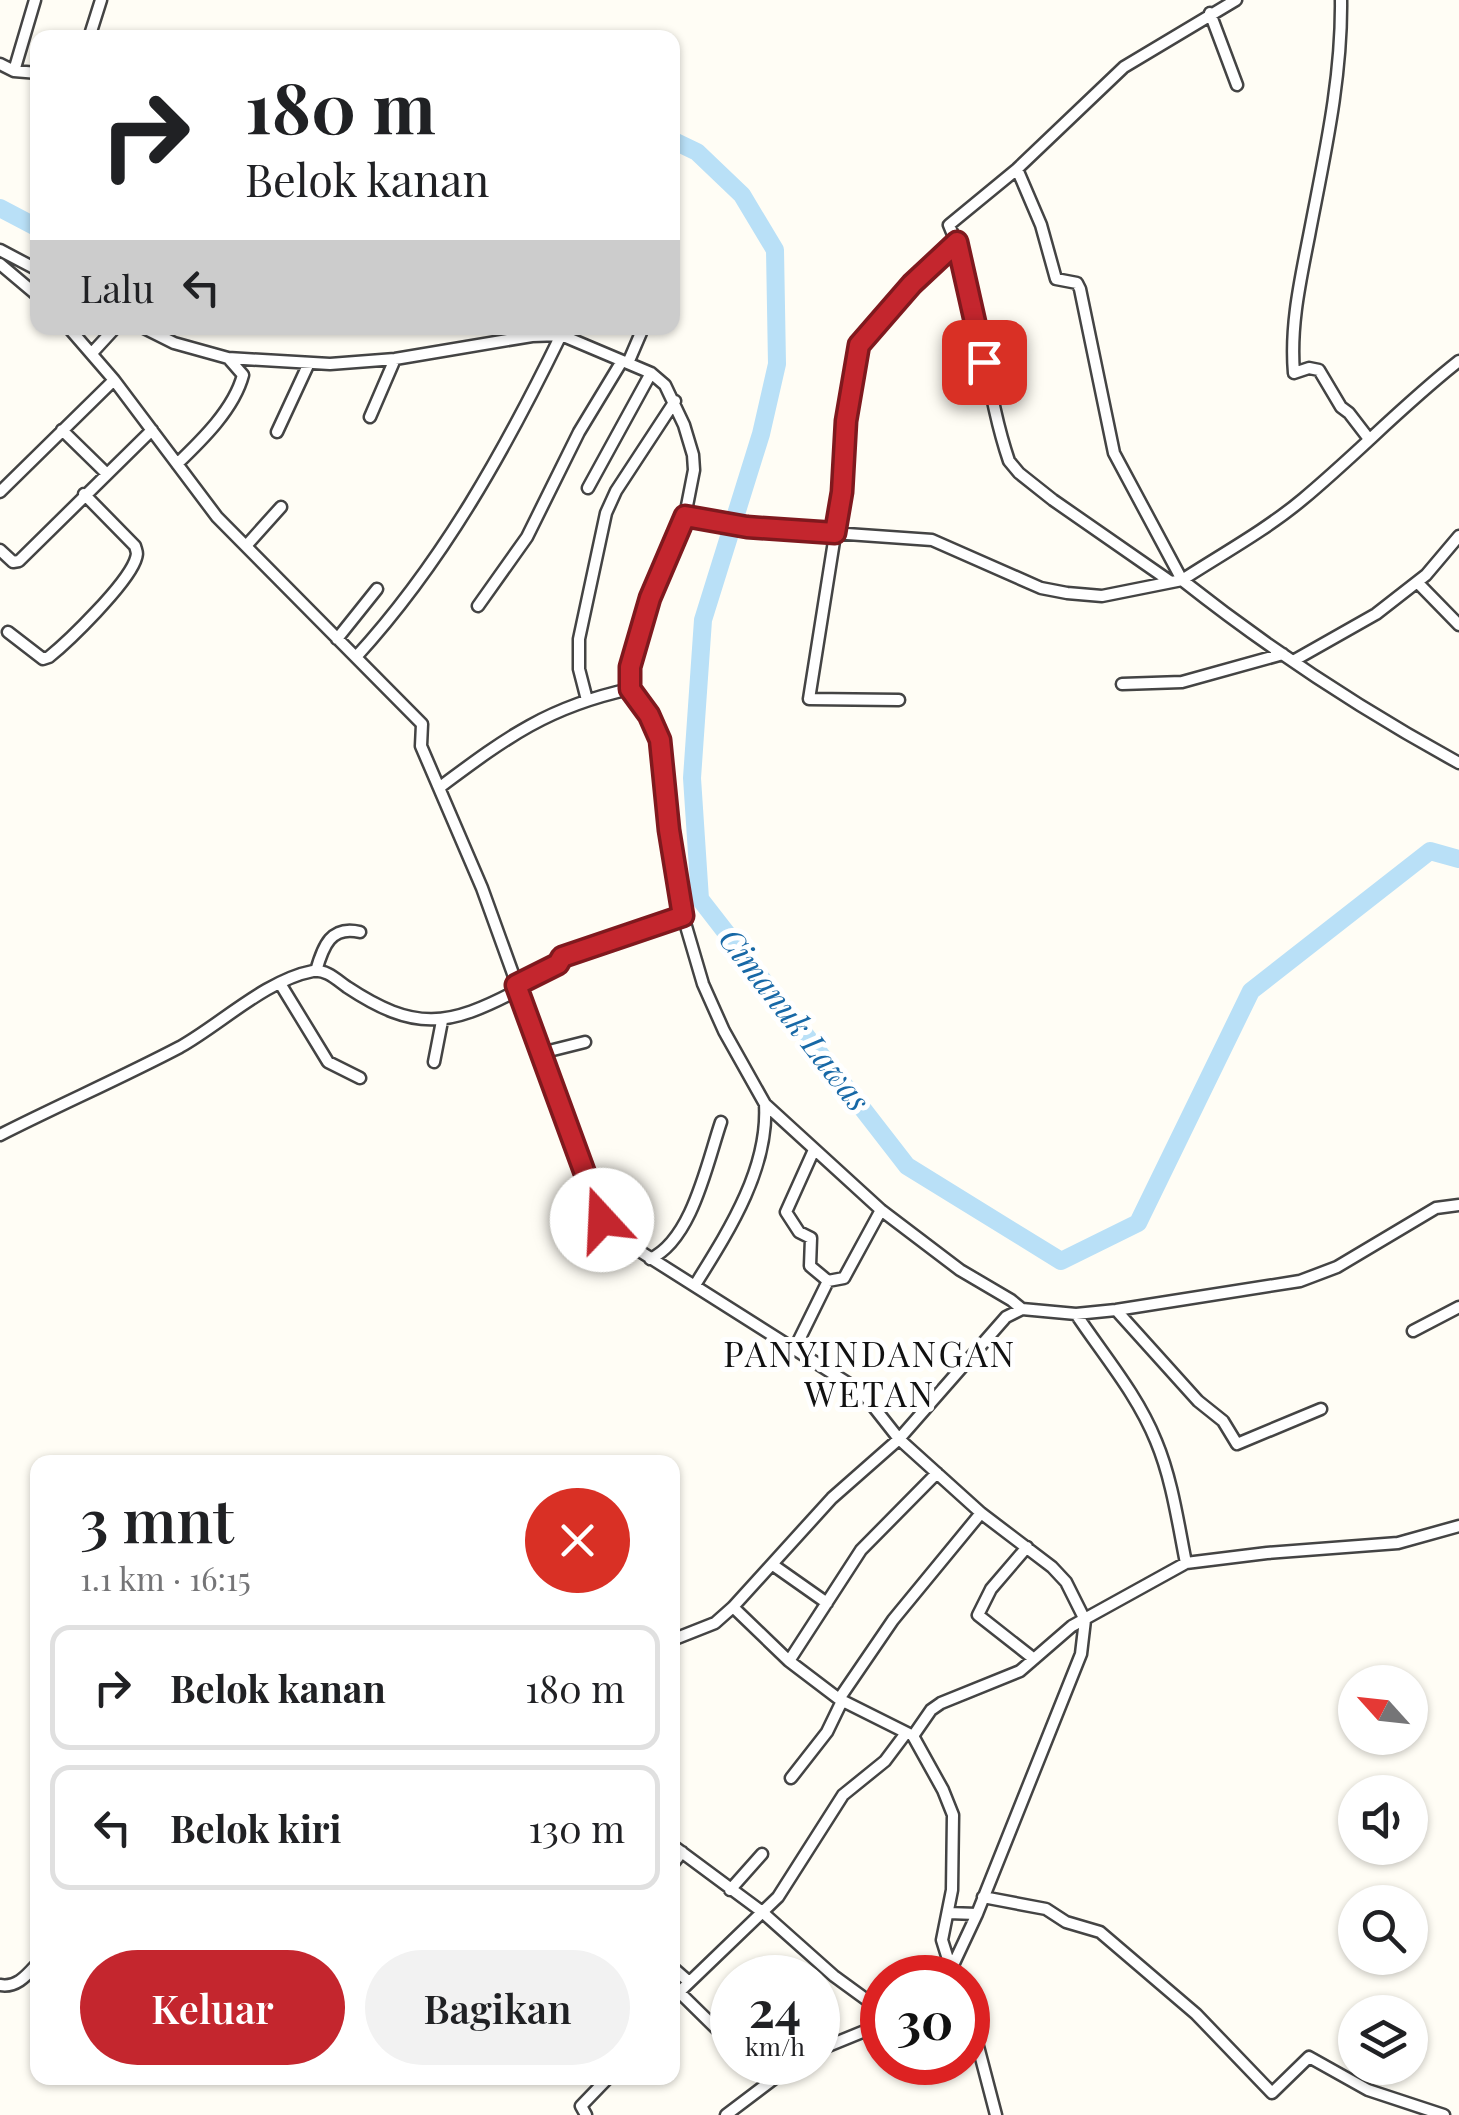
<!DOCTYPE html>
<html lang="id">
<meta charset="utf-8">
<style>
:root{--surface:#fff;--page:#f2f2f2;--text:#202124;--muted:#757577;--line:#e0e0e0;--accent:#c4262e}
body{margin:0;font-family:"Playfair Display",serif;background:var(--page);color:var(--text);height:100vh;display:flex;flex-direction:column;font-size:38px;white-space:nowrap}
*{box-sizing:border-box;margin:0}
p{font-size:32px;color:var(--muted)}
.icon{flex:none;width:55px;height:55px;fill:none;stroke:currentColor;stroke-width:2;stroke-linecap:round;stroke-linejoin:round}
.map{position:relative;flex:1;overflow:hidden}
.sheet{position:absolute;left:30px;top:1455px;width:650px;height:630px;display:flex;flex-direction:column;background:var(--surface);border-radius:20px;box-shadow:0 2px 8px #0004}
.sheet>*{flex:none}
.hud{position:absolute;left:30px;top:30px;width:650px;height:305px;border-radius:20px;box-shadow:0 2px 8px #0004;background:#fff;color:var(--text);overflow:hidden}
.needle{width:65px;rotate:297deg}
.fabs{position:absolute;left:1338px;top:1665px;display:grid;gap:20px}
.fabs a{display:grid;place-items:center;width:90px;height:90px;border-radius:50%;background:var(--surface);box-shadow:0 2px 8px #0004;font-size:50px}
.speed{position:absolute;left:710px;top:1955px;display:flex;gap:20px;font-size:50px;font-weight:700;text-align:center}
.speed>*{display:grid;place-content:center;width:130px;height:130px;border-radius:50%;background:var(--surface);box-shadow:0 2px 8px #0004;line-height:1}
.speed small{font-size:25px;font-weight:400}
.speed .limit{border:15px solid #d22;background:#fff;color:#111}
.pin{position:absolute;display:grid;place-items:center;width:85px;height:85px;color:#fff;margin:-42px;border-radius:20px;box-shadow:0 5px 15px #0006}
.me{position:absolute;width:110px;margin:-55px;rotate:340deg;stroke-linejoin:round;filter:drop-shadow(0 0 8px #0008)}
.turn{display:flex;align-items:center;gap:35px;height:210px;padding:0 50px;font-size:45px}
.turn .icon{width:130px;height:130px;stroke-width:2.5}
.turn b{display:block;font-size:70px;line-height:85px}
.then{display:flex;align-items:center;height:95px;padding:0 50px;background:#0003;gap:20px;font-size:38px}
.round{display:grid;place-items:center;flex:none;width:105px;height:105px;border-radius:52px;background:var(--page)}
.summary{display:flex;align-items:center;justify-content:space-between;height:170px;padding:0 50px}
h1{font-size:60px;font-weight:600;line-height:75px}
.cta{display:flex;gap:20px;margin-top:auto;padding:20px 50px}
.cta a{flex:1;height:115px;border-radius:60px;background:var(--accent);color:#fff;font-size:40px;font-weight:600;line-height:115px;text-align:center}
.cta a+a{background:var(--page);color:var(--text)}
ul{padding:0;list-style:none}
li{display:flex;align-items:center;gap:30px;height:125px;margin:0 20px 15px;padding:0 30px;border:5px solid var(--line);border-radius:20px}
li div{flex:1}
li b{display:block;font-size:38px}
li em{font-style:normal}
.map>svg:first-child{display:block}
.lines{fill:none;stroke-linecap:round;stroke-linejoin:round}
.river{stroke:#b9e0f7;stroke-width:18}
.street-casing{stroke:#444;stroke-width:15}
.street{stroke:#fff;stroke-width:10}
.route-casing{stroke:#7f191e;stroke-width:25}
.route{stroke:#c4262e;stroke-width:18}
.labels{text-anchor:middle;stroke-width:10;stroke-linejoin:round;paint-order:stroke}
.water-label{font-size:32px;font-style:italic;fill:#1768a6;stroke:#fff}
.quarter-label{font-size:35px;letter-spacing:2.5px;fill:#111;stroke:#fff}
</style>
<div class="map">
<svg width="1459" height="2115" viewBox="0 0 1459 2115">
<rect width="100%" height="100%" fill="#fffdf5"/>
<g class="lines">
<path class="river" d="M672 140 697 152 742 195 775 250 777 364 761 434 703 620 692 778 700 899 907 1166 1061 1261 1138 1223 1251 991 1430 851 1459 859
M0 208 38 228"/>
<defs>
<path id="street" d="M1341 0C1342 80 1324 157 1309 236 1300 282 1290 326 1294 373L1309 368 1319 370 1341 407 1349 413 1369 439
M1210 13 1237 85
M89 38 101 0
M0 64 14 71 38 73
M14 71 35 0
M1017 169 1041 225 1056 279 1077 283 1080 289 1114 453 1182 580C1222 554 1266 530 1303 499 1357 454 1404 404 1459 361
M0 250 38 270
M0 264 38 296
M69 328 114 380 217 517 422 724 421 746 482 888 602 1220 630 1245 862 1392 899 1439 981 1513 1052 1567 1066 1582 1085 1620 1081 1654 977 1914 947 1978
M144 328 174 343 228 358 330 364 395 359 532 336 561 335 651 373 665 385 684 425 693 455 694 470 685 516 636 638 630 684 660 741 669 830 683 916 703 984 724 1031 765 1104 881 1210 960 1270 1011 1300 1022 1309
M92 353 115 328
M628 363 643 328
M370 417 395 359
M62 430 106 473
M277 432 309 363
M177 464C202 440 234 409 243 375L229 359
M588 488 651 373
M0 492 114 380
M685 516 747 527 932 540 1041 588 1067 593 1102 596 1182 580C1268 648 1362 710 1459 763
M246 546 281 507
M0 550 13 562 19 561 152 430
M1171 582 1053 500 1019 473 1009 461C983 385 982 300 949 225L1017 169 1124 67 1236 0
M1418 583 1459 625
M478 606 527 537 579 432 622 361
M8 632 43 659 49 657C70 640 125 586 135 561 138 553 137 553 135 546L84 494
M337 639 377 589
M356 657C443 562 505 450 561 335
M1293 661 1376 614 1426 575 1459 536
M1122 684 1182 682 1283 654
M587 700 579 669V639L606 513 616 491 675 401
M899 700 809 699 841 497 846 421 859 345 913 284 957 243
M440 787C506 738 547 707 630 689
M316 971C323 946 331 925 360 932
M281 985 328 1062 360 1078
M515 985 557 964 562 957 683 916
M541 1053 585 1042
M434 1062 442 1021
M0 1135C59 1105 121 1078 180 1047 221 1024 266 980 313 971 326 969 337 980 347 987 415 1032 448 1027 518 990
M650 1259C692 1240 707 1163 721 1122
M828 1281 844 1278 881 1210
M695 1285C728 1232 769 1169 765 1104
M1116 1310 1198 1401 1223 1421 1237 1444 1321 1409
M1076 1314C1104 1356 1137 1394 1156 1441 1172 1479 1178 1523 1186 1563
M1413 1331 1459 1307
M795 1348 828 1281 810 1266 811 1238 799 1232 786 1212 813 1152
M1027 1547 991 1589 978 1615 1034 1659
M773 1565 827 1603
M733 1607 789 1661 839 1699 909 1734
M672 1640 715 1623 733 1607 832 1498 899 1439 1006 1317 1022 1309 1076 1314 1116 1310 1300 1281 1337 1267 1436 1208 1459 1205
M789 1661 861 1550 937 1473
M839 1699 893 1620 981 1513
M791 1778 827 1732 842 1701
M672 1845 761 1911 834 1976 882 2011
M672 1865 682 1852
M730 1890 762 1854
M983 1897 1046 1909 1066 1922 1100 1932 1196 2014 1272 2093 1309 2057 1368 2090 1444 2115
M948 1913 977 1914
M672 1967 688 1981
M952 1972 942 1940 952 1890 953 1815 943 1790 913 1736 931 1710 941 1703 1020 1671 1072 1626 1186 1563 1267 1553 1398 1543 1459 1526
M0 1985C17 1988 27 1975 38 1963
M678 1991 732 2044
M672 1999 778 1897 843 1795 885 1761 906 1733
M968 2008 996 2115
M818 2050 882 2024
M752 2062 770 2079
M586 2115 581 2106 608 2078
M726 2115 796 2062"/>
</defs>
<use href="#street" class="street-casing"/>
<use href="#street" class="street"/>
</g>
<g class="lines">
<defs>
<path id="route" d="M602 1220 516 985 558 964 562 957 683 916 669 830 660 740 649 715 630 689V667L650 598 685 516 747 527 835 533 842 492 846 421 859 345 912 284 957 242 984 362"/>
</defs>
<use href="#route" class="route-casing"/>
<use href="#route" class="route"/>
</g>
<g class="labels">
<g class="water-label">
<text transform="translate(794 1020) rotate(52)" y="11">Cimanuk Lawas</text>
</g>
<g class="quarter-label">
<text x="870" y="1367">PANYINDANGAN<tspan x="870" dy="40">WETAN</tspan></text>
</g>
</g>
</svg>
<div class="fabs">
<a><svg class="needle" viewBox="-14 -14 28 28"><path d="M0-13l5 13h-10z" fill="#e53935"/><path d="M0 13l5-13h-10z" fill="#757577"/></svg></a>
<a><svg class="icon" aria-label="sound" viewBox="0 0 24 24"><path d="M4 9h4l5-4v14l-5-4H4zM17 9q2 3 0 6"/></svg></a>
<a><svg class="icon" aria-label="search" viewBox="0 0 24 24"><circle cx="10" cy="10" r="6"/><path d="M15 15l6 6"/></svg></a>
<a><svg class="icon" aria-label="layers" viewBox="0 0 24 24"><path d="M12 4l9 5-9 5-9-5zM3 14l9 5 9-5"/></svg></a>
</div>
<div class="speed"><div>24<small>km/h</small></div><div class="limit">30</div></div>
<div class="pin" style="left:984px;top:362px;background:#d93025"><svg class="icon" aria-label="arrive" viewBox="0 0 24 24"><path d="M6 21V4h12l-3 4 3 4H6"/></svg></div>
<svg class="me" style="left:602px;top:1220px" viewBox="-20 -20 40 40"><circle r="19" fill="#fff"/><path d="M0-13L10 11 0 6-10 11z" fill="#c4262e"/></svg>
<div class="hud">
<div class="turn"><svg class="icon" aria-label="right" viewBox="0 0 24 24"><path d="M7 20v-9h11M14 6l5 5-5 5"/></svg><div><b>180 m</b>Belok kanan</div></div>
<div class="then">Lalu<svg class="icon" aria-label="left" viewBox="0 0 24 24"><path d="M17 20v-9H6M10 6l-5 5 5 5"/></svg></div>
</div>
<section class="sheet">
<div class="summary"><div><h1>3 mnt</h1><p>1.1 km · 16:15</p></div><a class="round" style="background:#d93025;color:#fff"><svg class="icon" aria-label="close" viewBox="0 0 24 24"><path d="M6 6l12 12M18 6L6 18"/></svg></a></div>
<ul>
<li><svg class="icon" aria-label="right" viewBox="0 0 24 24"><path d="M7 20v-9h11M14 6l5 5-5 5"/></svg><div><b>Belok kanan</b></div><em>180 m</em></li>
<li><svg class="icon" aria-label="left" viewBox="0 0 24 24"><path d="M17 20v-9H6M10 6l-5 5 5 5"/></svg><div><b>Belok kiri</b></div><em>130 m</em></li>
</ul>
<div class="cta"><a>Keluar</a><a>Bagikan</a></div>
</section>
</div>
